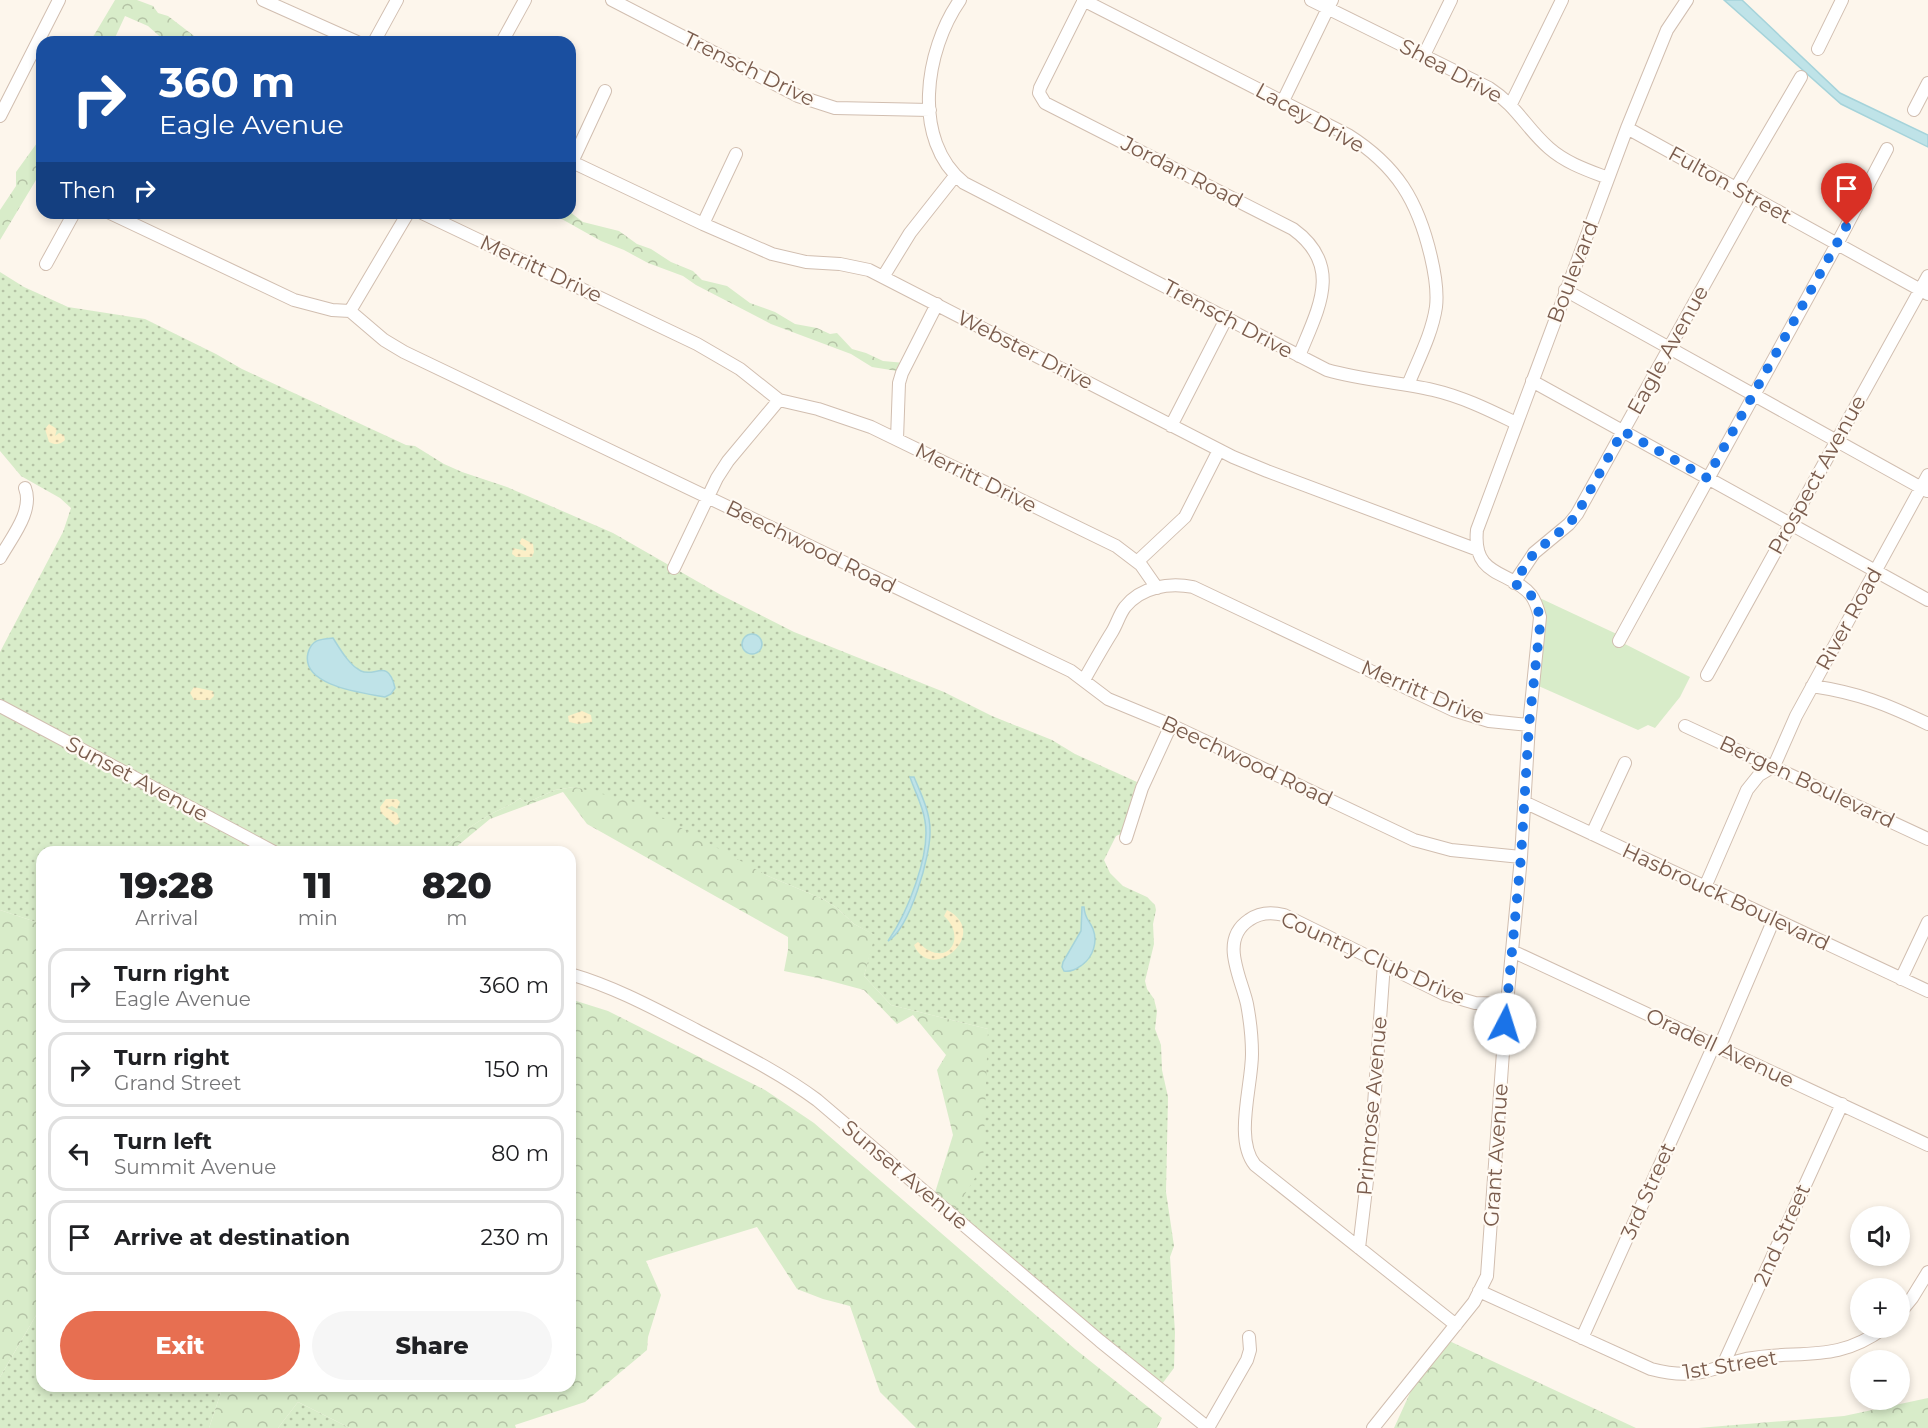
<!DOCTYPE html>
<meta charset="utf-8">
<style>
:root{--surface:#fff;--page:#f6f6f6;--text:#202124;--muted:#757577;--line:#e0e0e0;--accent:#e76f51}
body{margin:0;font-family:Montserrat,sans-serif;background:var(--page);color:var(--text);height:100vh;display:flex;flex-direction:column;font-size:22px;white-space:nowrap}
*{box-sizing:border-box;margin:0}
p{font-size:20px;color:var(--muted)}
.icon{flex:none;width:33px;height:33px;fill:none;stroke:currentColor;stroke-width:2;stroke-linecap:round;stroke-linejoin:round}
.map{position:relative;flex:1;overflow:hidden}
.sheet{position:absolute;left:36px;top:846px;width:540px;height:546px;display:flex;flex-direction:column;background:var(--surface);border-radius:18px;box-shadow:0 3px 9px #0003}
.sheet>*{flex:none}
.banner{position:absolute;left:36px;top:36px;width:540px;height:183px;border-radius:18px;box-shadow:0 3px 9px #0003;background:#1a4fa0;color:#fff;overflow:hidden}
.buttons{position:absolute;left:1850px;top:1206px;display:grid;gap:12px}
.buttons a{display:grid;place-items:center;width:60px;height:60px;border-radius:50%;background:var(--surface);box-shadow:0 3px 9px #0003;font-size:30px}
.pin{position:absolute;display:grid;place-items:center;width:51px;height:51px;color:#fff;margin:-62px -26px;border-radius:50% 50% 50% 0;rotate:-45deg;box-shadow:0 0 6px #0007}
.pin .icon{rotate:45deg}
.me{position:absolute;width:66px;margin:-33px;rotate:5deg;stroke-linejoin:round;filter:drop-shadow(0 0 4px #0008)}
.turn{display:flex;align-items:center;gap:21px;height:126px;padding:0 24px;font-size:27px}
.turn .icon{width:78px;height:78px;stroke-width:2.5}
.turn b{display:block;font-size:42px;line-height:51px}
.then{display:flex;align-items:center;height:57px;padding:0 24px;background:#0003;gap:12px;font-size:22px}
.eta{display:flex;justify-content:space-evenly;align-items:center;height:102px;text-align:center}
.eta b{font-size:36px;font-weight:800;line-height:42px}
.cta{display:flex;gap:12px;margin-top:auto;padding:12px 24px}
.cta a{flex:1;height:69px;border-radius:36px;background:var(--accent);color:#fff;font-size:24px;font-weight:800;line-height:69px;text-align:center}
.cta a+a{background:var(--page);color:var(--text)}
ul{padding:0;list-style:none}
li{display:flex;align-items:center;gap:18px;height:75px;margin:0 12px 9px;padding:0 12px;border:3px solid var(--line);border-radius:18px}
li div{flex:1}
li b{display:block;font-size:22px}
li em{font-style:normal}
.map>svg:first-child{display:block}
.grass{fill:url(#grass-dots)}
.forest{fill:url(#forest-crowns)}
.sand{fill:url(#sand-dots)}
.green{fill:#d8ecc9}
.water{fill:#bfe3e8;stroke:#a5d3da;stroke-width:1.5}
.lines{fill:none;stroke-linecap:round;stroke-linejoin:round}
.minor-casing{stroke:#d1beb0;stroke-width:14}
.minor{stroke:#fff;stroke-width:12}
.route{stroke:#1a73e8;stroke-width:10;stroke-dasharray:0 18}
.labels{text-anchor:middle;stroke-width:4.5;stroke-linejoin:round;paint-order:stroke}
.street-label{font-size:21px;fill:#7a5c4d;stroke:#fffaf3}
</style>
<div class="map">
<svg width="1928" height="1428" viewBox="0 0 1928 1428">
<defs>
<pattern id="grass-dots" width="8" height="8" patternUnits="userSpaceOnUse" patternTransform="scale(1.5)"><rect width="8" height="8" fill="#d8ecc9"/><path d="M2 2h.1M6 6h.1" fill="none" stroke="#b4c2a5" stroke-width="1.8" stroke-linecap="round"/></pattern>
<pattern id="forest-crowns" width="20" height="18" patternUnits="userSpaceOnUse" patternTransform="scale(1.5)"><rect width="20" height="18" fill="#d8ecc9"/><path d="M2 6a3 3 0 1 1 6 0M12 15a3 3 0 1 1 6 0" fill="none" stroke="#b4c2a5"/></pattern>
<pattern id="sand-dots" width="8" height="8" patternUnits="userSpaceOnUse" patternTransform="scale(1.5)"><rect width="8" height="8" fill="#fcefc7"/><path d="M2 2h.1M6 6h.1" fill="none" stroke="#d1c5a4" stroke-width="1.8" stroke-linecap="round"/></pattern>
</defs>
<rect width="100%" height="100%" fill="#fdf6ec"/>
<path class="grass" d="M0 272 24 287 68 307 145 319 216 354 242 369 406 445 415 446 444 464 462 472 507 487 613 533 721 595 794 632 944 692 992 716 1052 740 1075 754 1137 782 1131 800 1134 813 1128 831 1116 836 1104 860 1110 873 1123 886 1147 897 1155 905 1156 910 1153 924 1154 944 1145 981 1147 989 1154 999 1157 1011 1155 1029 1161 1045 1162 1070 1168 1097 1166 1192 1174 1246 1170 1257 1175 1332 1174 1368 1159 1388 952 1215 960 1199 988 1029 891 1005 864 976 874 935 854 924 837 908 823 899 768 876 590 792 574 787 555 790 526 803 520 798C511 806 501 808 491 814 474 824 454 837 441 852H42V924L0 910V652L63 532 71 508 60 498 21 476 0 451Z
M42 1305V1386H223L209 1428H0V1377Z
M298 1402 350 1428H278Z"/>
<path class="forest" d="M115 0H137L153 6 158 13 168 16 202 42H166L148 26 125 16 113 42H90Z
M42 123V170L0 240V210L16 186V172L37 143 36 133Z
M570 212 583 222 619 231 637 244 651 249 671 262 693 271 702 280 727 286 750 303 775 312 795 324 817 328 830 334 837 333 852 349 866 353 883 361 905 363 897 371 872 367 851 354 771 324 696 285 683 276 648 263 624 250 601 241 551 213Z
M574 787 634 802 768 876 823 899 837 908 854 924 875 935 864 976 891 1005 988 1029 983 1165 952 1215 933 1199 953 1135 937 1070 946 1055 913 1015 897 1024 864 990 823 979 784 971 788 950V937L587 824 563 792 490 819 450 852H441C454 837 474 824 491 814 501 808 511 806 520 798L526 803 555 790Z
M0 910 42 924V1254L35 1272 42 1277V1305L0 1377Z
M570 999 608 1011 765 1090 814 1123 1075 1349 1162 1418 1157 1428H916L880 1392 850 1306 823 1299 797 1289 757 1227 646 1261 661 1295 648 1337 647 1350 585 1402 515 1425 516 1428H350L298 1402 278 1428H209L223 1386H570Z
M1445 1339 1636 1428H1394L1420 1371Z
M1928 1398V1428H1698L1844 1416Z"/>
<path class="sand" d="M49 424 57 429 55 436 59 433 64 435 65 440C60 445 55 445 49 442L45 429Z
M522 538 533 544 534 552 532 557H516L512 554 513 548 526 551V548L519 543Z
M194 687 213 691 214 696 210 700H194L190 693Z
M582 711 591 715 592 722 578 724 569 722 568 716Z
M386 799H397L400 802 397 809 392 806 387 808 397 813 400 821 398 824 395 825 381 813 380 807Z
M947 910C992 933 931 985 914 945L918 942C922 945 925 949 930 951 953 961 964 934 944 916Z"/>
<path class="green" d="M1529 593 1621 636 1619 641 1690 677 1680 697 1655 728 1648 725 1638 730 1534 684 1540 626Z"/>
<path class="water" d="M1724 0H1742L1840 93 1928 135V147L1841 104Z
M742 644a10 10 0 1 1 20 0a10 10 0 1 1-20 0Z
M333 638C340 649 349 665 361 671 375 678 388 657 395 688L391 694 385 697C364 693 300 686 308 653 312 639 321 639 333 638Z
M910 777H914C921 794 930 812 930 830 931 855 910 928 888 941 907 914 931 854 925 821 923 806 915 792 910 777Z
M1082 907H1084C1085 920 1089 919 1093 929 1098 942 1093 957 1082 965 1076 969 1072 972 1064 971L1062 967 1063 962 1081 931Z"/>
<g class="lines">
<defs>
<path id="minor" d="M263 0 357 42
M612 0 798 96 835 108 930 110
M960 0C925 50 911 140 964 183L1327 370C1362 380 1398 382 1433 390 1463 397 1489 410 1516 423
M1083 0 1348 135C1397 166 1418 201 1431 257 1435 274 1438 290 1436 307 1432 334 1418 360 1408 385
M1084 0 1040 88 1039 93 1045 103 1293 229C1344 266 1318 309 1299 356
M1311 0 1489 88C1517 106 1526 128 1549 148 1566 163 1587 170 1608 178
M374 42 397 0
M502 42 525 0
M1818 49 1842 0
M1424 55 1451 0
M1283 101 1332 0
M1511 104 1562 0
M1914 110 1928 83
M0 116 59 0
M1627 128 1928 294
M570 161 703 224 772 254 806 262 840 264 869 270 1233 457 1267 471 1478 550
M572 162 605 91
M1736 188 1801 77
M110 213 294 300 332 310 350 311 384 340 404 352 1071 671 1108 699 1171 725 1414 840 1451 850 1521 857
M422 213 697 344 740 369 779 400 818 409 871 427 1116 546 1141 565 1157 588
M703 224 736 154
M46 264 74 213
M883 277 910 233 955 176
M1565 290 1927 491
M350 311 408 213
M1532 381 1928 600
M1171 426 1227 317
M897 439 899 383 902 373 937 304
M0 558C11 538 34 511 25 488
M1138 561 1185 517 1219 450
M674 568 717 478 728 461 779 400
M1514 583 1534 553 1569 524 1577 514 1753 197
M1619 641 1837 244 1887 149
M1707 675 1928 276
M1084 680C1093 664 1102 648 1112 632 1117 624 1119 615 1125 607 1141 587 1169 582 1193 587L1453 710 1489 721 1529 725
M1812 686C1859 693 1886 704 1928 724
M0 706 274 852
M1685 726 1928 839
M1524 802 1928 991
M1592 834 1625 763
M1126 838 1142 788 1171 725
M1705 887 1747 790 1759 775 1774 766 1796 716 1928 475
M1512 951 1928 1145
M570 974C615 987 655 1009 696 1030 738 1052 779 1072 817 1100L1100 1341 1208 1428
M1901 979 1928 922
M1719 1048 1774 919
M1359 1248 1371 1147 1384 963
M1479 1291 1651 1369C1670 1374 1688 1376 1706 1371 1720 1368 1732 1362 1746 1359 1799 1349 1836 1364 1884 1328
M1899 1314 1912 1298 1928 1272
M1456 1325 1255 1165C1234 1139 1252 1086 1252 1054 1252 1037 1250 1020 1247 1004 1241 977 1219 940 1249 920 1260 912 1272 912 1284 915L1444 994 1475 1003 1507 1004
M1582 1338 1714 1045
M1723 1365 1842 1104
M1208 1428 1247 1360 1250 1350 1249 1337
M1373 1428 1474 1302 1487 1276 1505 1024 1521 857 1529 725 1540 617C1538 609 1536 602 1531 595 1510 570 1472 578 1477 530L1627 128 1667 30 1687 0"/>
</defs>
<use href="#minor" class="minor-casing"/>
<use href="#minor" class="minor"/>
</g>
<g class="lines">
<path class="route" d="M1505 1024 1521 857 1529 725 1540 626 1538 608 1534 599 1529 593 1514 583 1534 553 1569 524 1577 514 1623 431 1707 478 1847 225"/>
</g>
<g class="labels">
<g class="street-label">
<text transform="translate(749 69) rotate(26)" y="7">Trensch Drive</text>
<text transform="translate(1451 71) rotate(28)" y="7">Shea Drive</text>
<text transform="translate(1310 118) rotate(29)" y="7">Lacey Drive</text>
<text transform="translate(1182 172) rotate(27)" y="7">Jordan Road</text>
<text transform="translate(1730 185) rotate(29)" y="7">Fulton Street</text>
<text transform="translate(541 269) rotate(25)" y="7">Merritt Drive</text>
<text transform="translate(1573 272) rotate(-69)" y="7">Boulevard</text>
<text transform="translate(1228 319) rotate(28)" y="7">Trensch Drive</text>
<text transform="translate(1025 350) rotate(27)" y="7">Webster Drive</text>
<text transform="translate(1668 350) rotate(-61)" y="7">Eagle Avenue</text>
<text transform="translate(1817 475) rotate(-61)" y="7">Prospect Avenue</text>
<text transform="translate(976 478) rotate(26)" y="7">Merritt Drive</text>
<text transform="translate(811 547) rotate(26)" y="7">Beechwood Road</text>
<text transform="translate(1849 619) rotate(-61)" y="7">River Road</text>
<text transform="translate(1423 692) rotate(23)" y="7">Merritt Drive</text>
<text transform="translate(1247 761) rotate(25)" y="7">Beechwood Road</text>
<text transform="translate(137 779) rotate(28)" y="7">Sunset Avenue</text>
<text transform="translate(1807 782) rotate(25)" y="7">Bergen Boulevard</text>
<text transform="translate(1726 897) rotate(25)" y="7">Hasbrouck Boulevard</text>
<text transform="translate(1373 958) rotate(24)" y="7">Country Club Drive</text>
<text transform="translate(1720 1048) rotate(25)" y="7">Oradell Avenue</text>
<text transform="translate(1372 1106) rotate(-85)" y="7">Primrose Avenue</text>
<text transform="translate(1496 1155) rotate(-86)" y="7">Grant Avenue</text>
<text transform="translate(905 1175) rotate(40)" y="7">Sunset Avenue</text>
<text transform="translate(1648 1191) rotate(-66)" y="7">3rd Street</text>
<text transform="translate(1782 1235) rotate(-66)" y="7">2nd Street</text>
<text transform="translate(1730 1365) rotate(-9)" y="7">1st Street</text>
</g>
</g>
</svg>
<div class="buttons">
<a><svg class="icon" aria-label="sound" viewBox="0 0 24 24"><path d="M4 9h4l5-4v14l-5-4H4zM17 9q2 3 0 6"/></svg></a>
<a>+</a>
<a>−</a>
</div>
<div class="pin" style="left:1847px;top:225px;background:#d93025"><svg class="icon" aria-label="arrive" viewBox="0 0 24 24"><path d="M6 21V4h12l-3 4 3 4H6"/></svg></div>
<svg class="me" style="left:1505px;top:1024px" viewBox="-20 -20 40 40"><circle r="19" fill="#fff"/><path d="M0-13L10 11 0 6-10 11z" fill="#1a73e8"/></svg>
<div class="banner">
<div class="turn"><svg class="icon" aria-label="right" viewBox="0 0 24 24"><path d="M7 20v-9h11M14 6l5 5-5 5"/></svg><div><b>360 m</b>Eagle Avenue</div></div>
<div class="then">Then<svg class="icon" aria-label="right" viewBox="0 0 24 24"><path d="M7 20v-9h11M14 6l5 5-5 5"/></svg></div>
</div>
<section class="sheet">
<div class="eta">
<div><b>19:28</b><p>Arrival</p></div>
<div><b>11</b><p>min</p></div>
<div><b>820</b><p>m</p></div>
</div>
<ul>
<li><svg class="icon" aria-label="right" viewBox="0 0 24 24"><path d="M7 20v-9h11M14 6l5 5-5 5"/></svg><div><b>Turn right</b><p>Eagle Avenue</p></div><em>360 m</em></li>
<li><svg class="icon" aria-label="right" viewBox="0 0 24 24"><path d="M7 20v-9h11M14 6l5 5-5 5"/></svg><div><b>Turn right</b><p>Grand Street</p></div><em>150 m</em></li>
<li><svg class="icon" aria-label="left" viewBox="0 0 24 24"><path d="M17 20v-9H6M10 6l-5 5 5 5"/></svg><div><b>Turn left</b><p>Summit Avenue</p></div><em>80 m</em></li>
<li><svg class="icon" aria-label="arrive" viewBox="0 0 24 24"><path d="M6 21V4h12l-3 4 3 4H6"/></svg><div><b>Arrive at destination</b></div><em>230 m</em></li>
</ul>
<div class="cta"><a>Exit</a><a>Share</a></div>
</section>
</div>
